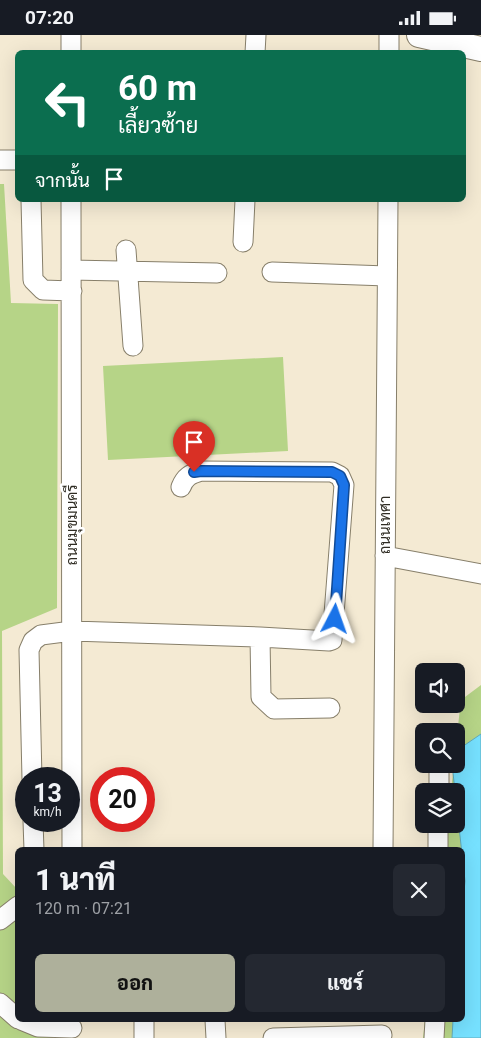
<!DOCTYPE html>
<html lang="th">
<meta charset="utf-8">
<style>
:root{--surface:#171b24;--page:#242831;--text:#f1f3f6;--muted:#9ea1a6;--accent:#aeb09b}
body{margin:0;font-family:Roboto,Sarabun,sans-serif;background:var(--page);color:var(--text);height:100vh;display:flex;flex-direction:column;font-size:19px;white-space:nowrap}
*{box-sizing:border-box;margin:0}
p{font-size:16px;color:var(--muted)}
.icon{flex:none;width:28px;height:28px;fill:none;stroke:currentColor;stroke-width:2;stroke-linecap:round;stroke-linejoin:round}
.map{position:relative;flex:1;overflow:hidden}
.sheet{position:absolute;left:15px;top:812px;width:450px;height:175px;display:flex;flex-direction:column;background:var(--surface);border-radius:8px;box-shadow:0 5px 20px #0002}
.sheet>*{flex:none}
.guide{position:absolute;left:15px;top:15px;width:451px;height:152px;border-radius:8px;box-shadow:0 5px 20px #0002;background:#0b6e4f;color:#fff;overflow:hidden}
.controls{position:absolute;left:415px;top:628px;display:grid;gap:10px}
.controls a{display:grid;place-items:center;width:50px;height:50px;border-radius:8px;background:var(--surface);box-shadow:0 5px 20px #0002;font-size:25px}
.speed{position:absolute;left:15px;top:732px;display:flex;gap:10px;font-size:25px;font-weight:700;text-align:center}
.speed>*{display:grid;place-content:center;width:65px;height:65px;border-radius:50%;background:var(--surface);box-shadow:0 5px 20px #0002;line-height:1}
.speed small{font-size:12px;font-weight:400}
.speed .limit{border:8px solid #d22;background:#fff;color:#111}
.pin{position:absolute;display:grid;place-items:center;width:42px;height:42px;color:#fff;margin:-51px -21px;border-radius:50% 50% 50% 0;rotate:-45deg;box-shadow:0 0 5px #0007}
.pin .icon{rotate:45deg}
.me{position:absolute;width:55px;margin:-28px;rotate:4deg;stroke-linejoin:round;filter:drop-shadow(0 0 4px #0008)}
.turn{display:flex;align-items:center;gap:18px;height:105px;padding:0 20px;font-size:22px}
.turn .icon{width:65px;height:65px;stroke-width:2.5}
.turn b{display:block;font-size:35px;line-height:42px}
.then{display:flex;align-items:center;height:48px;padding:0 20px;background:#0003;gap:10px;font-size:19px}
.round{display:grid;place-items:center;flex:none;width:52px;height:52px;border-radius:8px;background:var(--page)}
.overview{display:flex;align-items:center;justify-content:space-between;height:85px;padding:0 20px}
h1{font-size:30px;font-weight:800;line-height:38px}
.primary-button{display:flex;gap:10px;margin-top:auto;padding:10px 20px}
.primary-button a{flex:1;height:58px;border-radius:8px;background:var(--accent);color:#111;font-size:20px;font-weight:800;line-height:58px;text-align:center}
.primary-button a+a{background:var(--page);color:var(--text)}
.status{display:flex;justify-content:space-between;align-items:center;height:35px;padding:0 25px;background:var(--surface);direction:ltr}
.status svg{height:14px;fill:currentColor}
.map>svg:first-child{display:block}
.green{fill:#b6d487}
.water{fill:#76e1ff;stroke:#61abbd}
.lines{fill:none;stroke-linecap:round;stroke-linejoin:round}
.minor-casing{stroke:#877f6a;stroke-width:21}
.major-casing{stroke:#877f6a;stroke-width:26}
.minor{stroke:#fff;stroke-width:19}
.major{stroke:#fff;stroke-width:24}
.route-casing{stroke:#114b97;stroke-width:12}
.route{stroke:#1a73e8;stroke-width:9}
.labels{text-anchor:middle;stroke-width:5;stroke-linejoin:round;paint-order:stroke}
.street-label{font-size:15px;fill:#2f2c23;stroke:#fff}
</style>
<div class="status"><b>07:20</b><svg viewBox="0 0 49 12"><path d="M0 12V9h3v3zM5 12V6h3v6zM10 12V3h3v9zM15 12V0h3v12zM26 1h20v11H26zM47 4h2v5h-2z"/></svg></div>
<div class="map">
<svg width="481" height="1003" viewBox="0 0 481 1003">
<rect width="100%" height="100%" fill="#f4ead3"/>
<path class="green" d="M0 149H4L11 268 58 269 57 573 2 596 3 839 17 854 18 985H53V1003H0Z
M283 322 288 416 108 425 103 331Z
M481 650V1003H423L425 985H462V815H444L447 789H456V756H451L454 729H456V708L461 665Z"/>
<path class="water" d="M481 699V1003H452L453 985H462V877L465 846 452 729H456V716Z"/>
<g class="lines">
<defs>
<path id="minor" d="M71 0V18
M255 18 256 0
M389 18V0
M0 125H18
M31 165 33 245 43 255 72 256
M71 165 72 815
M243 207 245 165
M126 215 133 311
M71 235 217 238
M272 237 387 241
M385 521 481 539
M260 602 261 662 274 674 330 673
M32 744 29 615 33 606 41 600 72 596 260 602 329 606 332 605 344 450 340 441 332 437 201 436C190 439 185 442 181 452
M439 756V729
M33 786 34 815
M383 815 388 165
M438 815V789
M0 885 18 871
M0 968 18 984
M21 985 38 992 72 993
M144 985V1003
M215 985 216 1003
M273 1003 382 1000
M434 1003 435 985"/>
<path id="major" d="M419 0 481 14"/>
</defs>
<use href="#minor" class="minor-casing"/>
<use href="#major" class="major-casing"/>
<use href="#minor" class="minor"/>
<use href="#major" class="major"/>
</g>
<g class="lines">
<defs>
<path id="route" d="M194 437 201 436 332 437 340 441 344 450 335 584"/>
</defs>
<use href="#route" class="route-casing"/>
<use href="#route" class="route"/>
</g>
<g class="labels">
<g class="street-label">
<text transform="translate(72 490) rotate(-90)" y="5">ถนนมุขมนครี</text>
<text transform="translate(385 490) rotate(-90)" y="5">ถนนเทศา</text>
</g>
</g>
</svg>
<div class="controls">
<a><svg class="icon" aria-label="sound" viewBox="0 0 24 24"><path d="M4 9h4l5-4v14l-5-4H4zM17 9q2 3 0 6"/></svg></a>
<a><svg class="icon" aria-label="search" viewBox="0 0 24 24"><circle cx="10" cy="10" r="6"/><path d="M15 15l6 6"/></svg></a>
<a><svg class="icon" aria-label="layers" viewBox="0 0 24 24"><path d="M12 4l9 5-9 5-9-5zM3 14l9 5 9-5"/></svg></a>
</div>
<div class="speed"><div>13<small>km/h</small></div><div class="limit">20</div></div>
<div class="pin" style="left:194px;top:437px;background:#d93025"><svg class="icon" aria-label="arrive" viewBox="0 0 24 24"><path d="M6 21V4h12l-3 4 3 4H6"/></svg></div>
<svg class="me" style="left:335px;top:584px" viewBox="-20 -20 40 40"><path d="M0-17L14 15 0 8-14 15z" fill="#1a73e8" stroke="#fff" stroke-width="4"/></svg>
<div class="guide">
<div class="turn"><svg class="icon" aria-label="left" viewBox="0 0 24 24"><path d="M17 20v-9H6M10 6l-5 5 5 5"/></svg><div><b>60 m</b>เลี้ยวซ้าย</div></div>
<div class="then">จากนั้น<svg class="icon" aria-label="arrive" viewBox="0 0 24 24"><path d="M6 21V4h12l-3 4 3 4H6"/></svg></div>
</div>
<section class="sheet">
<div class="overview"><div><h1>1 นาที</h1><p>120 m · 07:21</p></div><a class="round"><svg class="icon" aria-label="close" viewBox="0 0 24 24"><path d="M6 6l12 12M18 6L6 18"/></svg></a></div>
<div class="primary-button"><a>ออก</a><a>แชร์</a></div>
</section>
</div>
